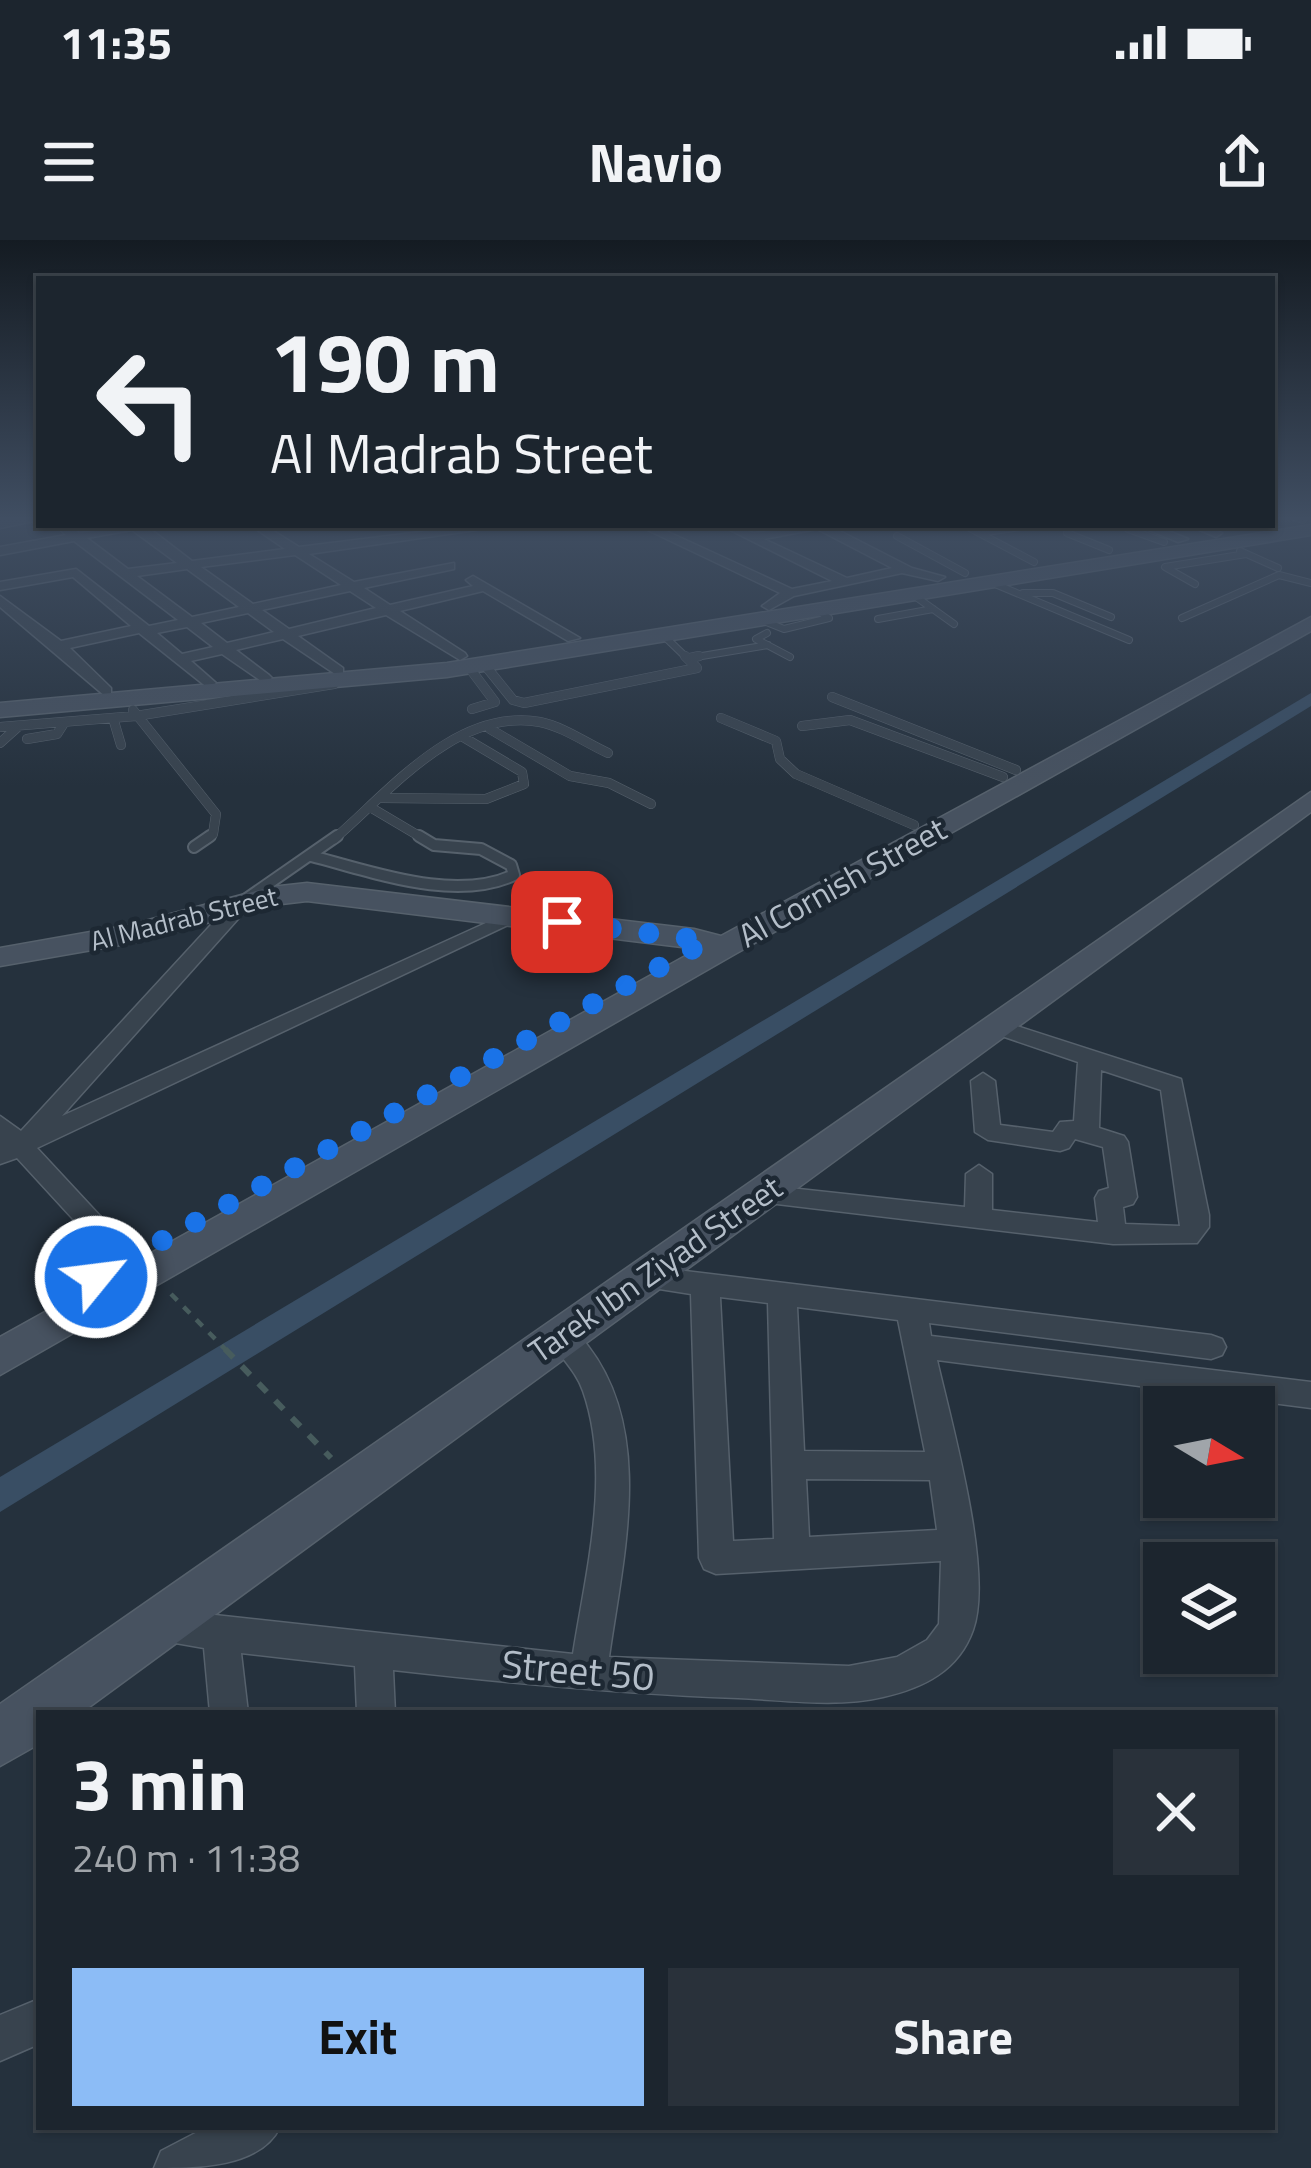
<!DOCTYPE html>
<meta charset="utf-8">
<style>
:root{--surface:#1c252e;--page:#29313a;--text:#f1f3f6;--muted:#a0a5aa;--line:#3a424a;--accent:#8cbcf6}
body{margin:0;font-family:"Titillium Web",sans-serif;background:var(--page);color:var(--text);height:100vh;display:flex;flex-direction:column;font-size:45px;white-space:nowrap}
*{box-sizing:border-box;margin:0}
p{font-size:39px;color:var(--muted)}
.icon{flex:none;width:66px;height:66px;fill:none;stroke:currentColor;stroke-width:2;stroke-linecap:round;stroke-linejoin:round}
.map{position:relative;flex:1;overflow:hidden}
.panel{position:absolute;left:36px;top:1470px;width:1239px;height:420px;display:flex;flex-direction:column;background:var(--surface);border-radius:0px;box-shadow:0 3px 9px #0004,0 0 0 3px var(--line)}
.panel>*{flex:none}
.hud{position:absolute;left:36px;top:36px;width:1239px;height:252px;border-radius:0px;box-shadow:0 3px 9px #0004,0 0 0 3px var(--line);background:#1c252e;color:var(--text);overflow:hidden}
.needle{width:78px;rotate:100deg}
.controls{position:absolute;left:1143px;top:1146px;display:grid;gap:24px}
.controls a{display:grid;place-items:center;width:132px;height:132px;border-radius:0px;background:var(--surface);box-shadow:0 3px 9px #0004,0 0 0 3px var(--line);font-size:60px}
.pin{position:absolute;display:grid;place-items:center;width:102px;height:102px;color:#fff;margin:-51px;border-radius:24px;box-shadow:0 6px 18px #0006}
.me{position:absolute;width:132px;margin:-66px;rotate:61deg;stroke-linejoin:round;filter:drop-shadow(0 0 9px #0008)}
.turn{display:flex;align-items:center;gap:42px;height:252px;padding:0 36px;font-size:54px}
.turn .icon{width:156px;height:156px;stroke-width:2.5}
.turn b{display:block;font-size:84px;line-height:102px}
.round{display:grid;place-items:center;flex:none;width:126px;height:126px;border-radius:0px;background:var(--page)}
.head{display:flex;align-items:center;justify-content:space-between;height:204px;padding:0 36px}
h1{font-size:72px;font-weight:700;line-height:90px}
.cta{display:flex;gap:24px;margin-top:auto;padding:24px 36px}
.cta a{flex:1;height:138px;border-radius:0px;background:var(--accent);color:#111;font-size:48px;font-weight:700;line-height:138px;text-align:center}
.cta a+a{background:var(--page);color:var(--text)}
.status{display:flex;justify-content:space-between;align-items:center;height:84px;padding:0 60px;background:var(--surface);direction:ltr}
.status svg{height:33px;fill:currentColor}
header{display:flex;justify-content:space-between;align-items:center;height:156px;padding:0 36px;background:var(--surface);font-size:54px;font-weight:700}
.map>svg:first-child{display:block}
.lines{fill:none;stroke-linecap:round;stroke-linejoin:round}
.canal{fill:#394e64;fill-rule:evenodd}
.lane-far2-casing{stroke:#56616c;stroke-width:8}
.lane-far1-casing{stroke:#56616c;stroke-width:10}
.lane-casing{stroke:#56616c;stroke-width:14}
.street-casing{stroke:#56616c;stroke-width:3}
.secondary-casing{stroke:#56616c;stroke-width:3}
.path-far1{stroke:#475c5d;stroke-width:4.5;stroke-dasharray:9 9;stroke-linecap:butt}
.path{stroke:#475c5d;stroke-width:6;stroke-dasharray:12 12;stroke-linecap:butt}
.lane-far2{stroke:#38434e;stroke-width:6}
.lane-far1{stroke:#38434e;stroke-width:9}
.lane{stroke:#38434e;stroke-width:10}
.street{fill:#38434e;fill-rule:evenodd}
.secondary{fill:#475260;fill-rule:evenodd}
.route{stroke:#1a73e8;stroke-width:21;stroke-dasharray:0 37.8}
.labels{text-anchor:middle;stroke-width:9;stroke-linejoin:round;paint-order:stroke}
.far-street-label{font-size:27px;fill:#b4bec9;stroke:#1d2833}
.street-label{font-size:33px;fill:#b4bec9;stroke:#1d2833}
.near-street-label{font-size:39px;fill:#b4bec9;stroke:#1d2833}
</style>
<div class="status"><b>11:35</b><svg viewBox="0 0 49 12"><path d="M0 12V9h3v3zM5 12V6h3v6zM10 12V3h3v9zM15 12V0h3v12zM26 1h20v11H26zM47 4h2v5h-2z"/></svg></div>
<header><svg class="icon" aria-label="menu" viewBox="0 0 24 24"><path d="M4 6h16M4 12h16M4 18h16"/></svg>Navio<svg class="icon" aria-label="share" viewBox="0 0 24 24"><path d="M12 15V3M7 8l5-5 5 5M5 13v7h14v-7"/></svg></header>
<div class="map">
<svg width="1311" height="1928" viewBox="0 0 1311 1928">
<rect width="100%" height="100%" fill="#25313d"/>
<g class="lines">
<path class="canal" d="M1311 453V466L0 1272V1237Z"/>
<defs>
<path id="lane-far2" d="M1290 276 1303 280
M964 285 1034 322
M1128 289 1164 302
M979 293 1035 285
M1067 293 1109 310
M897 296 965 333
M1240 311 1278 328
M988 341 1129 400
M1195 344 1165 327 1246 314
M1023 353H1053L1111 377
M912 354 954 384
M1182 378 1279 335 1311 343
M759 379 784 389 829 378 815 369
M878 379 933 369
M767 393 756 399 790 417
M663 395 688 419
M690 418 768 405"/>
<path id="lane-far1" d="M690 418 699 416
M484 424 513 460 524 463 697 428 685 416
M468 426 495 462 472 469
M832 457 1016 530
M133 470 216 574 213 594 206 599
M113 478 121 505
M721 478 776 501 780 519 796 534 914 585
M802 486 850 480 1003 537
M0 487 136 476 334 444
M490 489 570 536 609 543 651 564
M27 499 57 494 64 483
M0 503 19 486
M381 558 486 559 524 544 522 532 463 497
M370 567 424 599
M334 599C389 552 457 467 540 482 564 487 586 503 608 513"/>
<path id="lane" d="M194 607 210 596
M311 616C371 631 454 663 514 635L511 625 481 609 434 605 419 596
M242 662 337 596"/>
<path id="street" d="M23 276H39V280L0 288V280Z
M55 285H69L79 293 145 285 192 321 285 309 250 285H264L299 307 477 285H512L309 314 354 342 454 323V329L364 348 390 365 473 346 466 340 473 336 580 398 568 401 483 351 400 371 465 413 467 416 460 420 386 375 298 396 343 428V434L338 436 283 399 236 410 269 435 272 438 264 443 222 414 191 421 216 443 208 448 139 393 70 408 111 448V454L105 456 0 367V356L61 401 131 386 73 337 0 350V342L76 329 149 386 178 380 74 301 0 315V307L66 295ZM132 290 177 323 128 329 87 298ZM295 315 341 345 253 364 201 327ZM187 329 239 367 192 377 137 336ZM350 351 376 368 289 389 262 370ZM248 373 274 392 227 403 201 383ZM187 387 213 407 182 414 157 393Z
M637 285H653L792 349 832 341 720 285H736L753 293 828 285 912 328 945 337 938 341 902 333 794 356 769 370 762 366 780 353ZM817 289 892 328 847 338 764 299Z
M1137 285H1154L1188 299 1178 302Z
M1188 285H1205L1222 293 1216 297Z
M239 660 246 662V670L62 876 510 672H524L527 676 37 908 141 1020 137 1027H117L17 918 0 924V876L21 891 232 662Z
M995 779 1181 839 1209 975V987L1197 1003 1113 1004 752 961 748 954 752 947 761 945 965 967 966 934 979 925 992 934V970L1098 982 1095 958 1099 951 1109 948 1103 907 1075 899 1069 908 1060 911 988 900 975 892 971 841 983 833 995 841 1000 885 1053 892 1060 882 1074 881 1078 822 987 791 983 786ZM1101 830 1161 850 1180 986 1125 984 1123 967 1133 964 1137 957 1128 902 1124 896 1099 888Z
M644 1026 1211 1095 1222 1099 1226 1107 1222 1115 1211 1119 929 1083 931 1096 1311 1142V1168L937 1120C951 1182 994 1332 973 1390 959 1430 924 1448 883 1457 837 1468 785 1460 738 1458 622 1454 508 1443 393 1430L395 1473H357L355 1426 241 1413 248 1473H210L204 1408 147 1398 142 1386 147 1374 160 1369 573 1414C586 1331 612 1233 583 1151 576 1130 557 1114 547 1095L551 1087C570 1081 577 1092 588 1106 655 1193 623 1317 609 1417L849 1426 897 1417 927 1400 939 1384 941 1321 716 1334 704 1329 699 1318 691 1054 634 1045 630 1037 634 1029ZM720 1057 768 1063 774 1299 733 1301ZM797 1067 898 1080 925 1212 804 1211ZM806 1239 930 1240 937 1290 809 1297Z
M39 1759V1804L0 1821V1775Z
M207 1887H280C260 1928 197 1928 154 1928L161 1911Z"/>
<path id="secondary" d="M1311 285V295L447 437 0 477V463L447 423Z
M1311 377V391L735 714 0 1135V1097L698 709 307 661 273 665 132 703 0 726V708L130 685 271 647 307 643 694 689 721 696Z
M1311 552V572L81 1473H39V1504L0 1526V1464Z"/>
</defs>
<use href="#lane-far2" class="lane-far2-casing"/>
<use href="#lane-far1" class="lane-far1-casing"/>
<use href="#lane" class="lane-casing"/>
<use href="#street" class="street-casing"/>
<use href="#secondary" class="secondary-casing"/>
<path class="path-far1" d="M171 1054 228 1112"/>
<path class="path" d="M225 1109 331 1218"/>
<use href="#lane-far2" class="lane-far2"/>
<use href="#lane-far1" class="lane-far1"/>
<use href="#lane" class="lane"/>
<use href="#street" class="street"/>
<use href="#secondary" class="secondary"/>
</g>
<linearGradient id="sky" x2="0" y2="1"><stop stop-color="#141b22"/><stop offset="0.51" stop-color="#404e62"/><stop offset="1" stop-color="#404e62" stop-opacity="0"/></linearGradient>
<rect width="1311" height="546" fill="url(#sky)"/>
<g class="lines">
<path class="route" d="M96 1037 707 701 562 682"/>
</g>
<g class="labels">
<g class="far-street-label">
<text transform="translate(184 679) rotate(-14)" y="9">Al Madrab Street</text>
</g>
<g class="street-label">
<text transform="translate(842 642) rotate(-29)" y="12">Al Cornish Street</text>
<text transform="translate(655 1029) rotate(-35)" y="12">Tarek Ibn Ziyad Street</text>
</g>
<g class="near-street-label">
<text transform="translate(578 1430) rotate(5)" y="14">Street 50</text>
</g>
</g>
</svg>
<div class="controls">
<a><svg class="needle" viewBox="-14 -14 28 28"><path d="M0-13l5 13h-10z" fill="#e53935"/><path d="M0 13l5-13h-10z" fill="#a0a5aa"/></svg></a>
<a><svg class="icon" aria-label="layers" viewBox="0 0 24 24"><path d="M12 4l9 5-9 5-9-5zM3 14l9 5 9-5"/></svg></a>
</div>
<div class="pin" style="left:562px;top:682px;background:#d93025"><svg class="icon" aria-label="arrive" viewBox="0 0 24 24"><path d="M6 21V4h12l-3 4 3 4H6"/></svg></div>
<svg class="me" style="left:96px;top:1037px" viewBox="-20 -20 40 40"><circle r="17" fill="#1a73e8" stroke="#fff" stroke-width="3"/><path d="M0-11L8 9 0 5-8 9z" fill="#fff"/></svg>
<div class="hud">
<div class="turn"><svg class="icon" aria-label="left" viewBox="0 0 24 24"><path d="M17 20v-9H6M10 6l-5 5 5 5"/></svg><div><b>190 m</b>Al Madrab Street</div></div>
</div>
<section class="panel">
<div class="head"><div><h1>3 min</h1><p>240 m · 11:38</p></div><a class="round"><svg class="icon" aria-label="close" viewBox="0 0 24 24"><path d="M6 6l12 12M18 6L6 18"/></svg></a></div>
<div class="cta"><a>Exit</a><a>Share</a></div>
</section>
</div>
